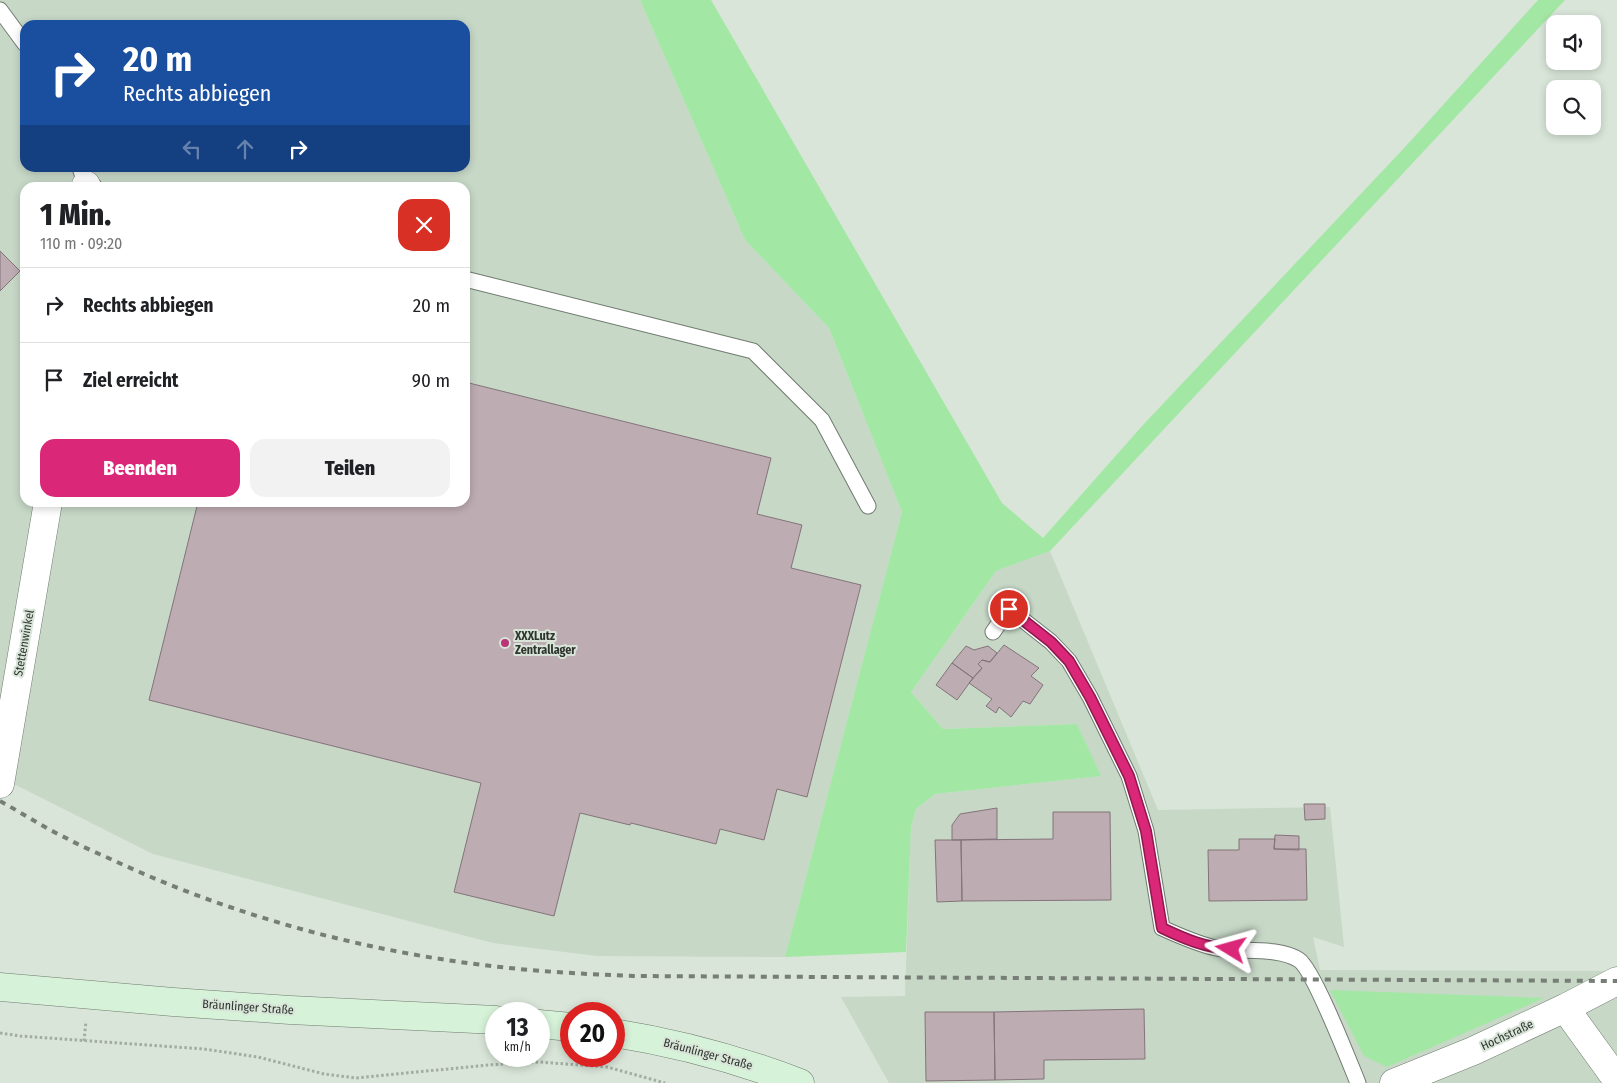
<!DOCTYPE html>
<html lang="de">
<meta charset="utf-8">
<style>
:root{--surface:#fff;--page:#f2f2f2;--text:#202124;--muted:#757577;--line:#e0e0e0;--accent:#db2777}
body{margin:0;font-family:"Fira Sans Condensed",sans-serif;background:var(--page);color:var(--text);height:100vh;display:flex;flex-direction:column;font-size:19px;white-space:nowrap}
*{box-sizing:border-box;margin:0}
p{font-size:16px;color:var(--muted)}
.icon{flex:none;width:28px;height:28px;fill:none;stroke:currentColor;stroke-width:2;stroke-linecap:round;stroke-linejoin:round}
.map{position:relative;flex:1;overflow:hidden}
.drawer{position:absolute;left:20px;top:182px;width:450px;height:325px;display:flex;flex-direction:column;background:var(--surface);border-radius:15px;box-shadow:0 2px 8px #0003}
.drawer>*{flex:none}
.banner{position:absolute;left:20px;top:20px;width:450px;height:152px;border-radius:15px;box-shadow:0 2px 8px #0003;background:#1a4fa0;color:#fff;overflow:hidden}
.controls{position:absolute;left:1546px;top:15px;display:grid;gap:10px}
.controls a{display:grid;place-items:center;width:55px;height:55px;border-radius:10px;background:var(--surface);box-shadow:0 2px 8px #0003;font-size:25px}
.speed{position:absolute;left:485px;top:1002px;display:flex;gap:10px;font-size:25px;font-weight:700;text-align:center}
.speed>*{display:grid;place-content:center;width:65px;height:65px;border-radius:50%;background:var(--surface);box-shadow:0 2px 8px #0003;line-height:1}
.speed small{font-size:12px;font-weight:400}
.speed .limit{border:8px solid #d22;background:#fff;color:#111}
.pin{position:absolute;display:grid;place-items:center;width:42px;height:42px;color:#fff;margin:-21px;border:2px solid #fff;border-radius:50%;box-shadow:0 1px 5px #0007}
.me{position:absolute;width:55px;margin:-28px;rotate:278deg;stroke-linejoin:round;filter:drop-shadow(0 0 4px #0008)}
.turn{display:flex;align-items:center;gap:18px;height:105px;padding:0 20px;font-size:22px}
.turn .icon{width:65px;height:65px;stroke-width:2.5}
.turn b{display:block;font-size:35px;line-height:42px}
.lanes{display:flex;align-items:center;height:48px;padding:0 20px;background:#0003;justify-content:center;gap:25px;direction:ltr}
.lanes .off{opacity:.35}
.round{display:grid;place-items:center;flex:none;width:52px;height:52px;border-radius:15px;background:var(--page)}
.head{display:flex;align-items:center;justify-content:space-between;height:85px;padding:0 20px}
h1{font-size:30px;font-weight:800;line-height:38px}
.primary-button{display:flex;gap:10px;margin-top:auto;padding:10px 20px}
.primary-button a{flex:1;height:58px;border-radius:15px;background:var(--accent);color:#fff;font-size:20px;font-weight:800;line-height:58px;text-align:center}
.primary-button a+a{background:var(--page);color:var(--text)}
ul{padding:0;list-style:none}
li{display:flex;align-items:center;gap:15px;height:75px;padding:0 20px;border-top:1px solid var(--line)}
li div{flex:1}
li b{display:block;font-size:19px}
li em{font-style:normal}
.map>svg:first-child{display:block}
.built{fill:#c7d8c7;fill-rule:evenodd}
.green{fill:#a3e7a5}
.building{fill:#bdacb2;stroke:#837479}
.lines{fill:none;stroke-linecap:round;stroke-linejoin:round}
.service-casing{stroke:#707b70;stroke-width:17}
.minor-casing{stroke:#707b70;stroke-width:29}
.tertiary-casing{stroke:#707b70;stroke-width:29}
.secondary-casing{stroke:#707b70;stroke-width:29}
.path{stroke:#a2aca2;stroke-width:3;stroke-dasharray:2.5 2.5;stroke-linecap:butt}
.service{stroke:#fff;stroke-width:15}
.minor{stroke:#fff;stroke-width:28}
.tertiary{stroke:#fff;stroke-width:28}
.secondary{stroke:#d6f2d8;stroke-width:28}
.rail{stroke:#767e76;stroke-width:4;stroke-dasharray:6 6;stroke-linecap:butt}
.route-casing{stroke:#8e194d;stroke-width:12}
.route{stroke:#db2777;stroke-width:9}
.poi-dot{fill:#ba3579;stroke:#d8e5d8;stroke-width:2}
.labels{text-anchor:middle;stroke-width:4;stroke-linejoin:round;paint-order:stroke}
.poi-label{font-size:12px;font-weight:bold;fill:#2f342f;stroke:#d8e5d8;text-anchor:start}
.street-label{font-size:12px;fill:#2f342f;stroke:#d8e5d8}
</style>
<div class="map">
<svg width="1617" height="1083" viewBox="0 0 1617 1083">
<rect width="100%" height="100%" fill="#d8e5d8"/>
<path class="built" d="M0 0H640L745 240 829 328 902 512 785 957 597 956 493 943 153 854 0 777ZM25 25H465V168H25ZM25 188H465V502H25Z
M1050 551 1158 810 1330 807 1344 947 1313 937 1320 970 1617 971V1083H889L841 997 905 996 911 827 916 809 935 794 1100 776 1077 724 943 729 911 692 996 571Z"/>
<path class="green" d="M640 0H711L1002 503 1043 538 1143 425 1406 146 1538 0H1565L1050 551 996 571 911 692 943 729 1077 724 1101 776 935 794 916 809 911 827 906 952 785 957 902 512 829 328 745 240Z
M1330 990 1544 998 1387 1067 1364 1056Z"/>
<path class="building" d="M0 251 20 271 0 291Z
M465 382 771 458 757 514 802 525 791 568 861 585 807 797 777 789 764 840 720 829 716 844 631 823 630 825 580 813 554 916 454 892 481 783 149 700 198 502H465Z
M1004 645 1039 668 1031 676 1043 685 1030 704 1023 701 1011 717 999 707 996 713 986 706 992 699 969 683 982 668 978 664 982 660 990 662Z
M966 646 974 650 988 646 997 653 990 662 982 660 978 664 982 668 973 678 952 663Z
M952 663 973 678 957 700 936 685Z
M1304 804H1325V819L1305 820Z
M997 808V839L952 840V825L960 814Z
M1053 812H1110L1111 900 962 901 961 840 1053 839Z
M1275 835 1299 836V850L1274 849Z
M1239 839H1275L1274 849H1306L1307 900 1209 901 1208 850H1239Z
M935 840H961L962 901 937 902Z
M1144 1009 1145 1059 1044 1060V1079L995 1080 994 1012Z
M925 1012H994L995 1080 926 1081Z"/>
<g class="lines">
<defs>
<path id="service" d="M0 10 25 44
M80 168 86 185 94 186
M465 279 753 351 822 420 868 506
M993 632 1009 609 1051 642 1069 661 1090 697 1129 776 1146 831 1162 928C1180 936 1197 944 1216 948 1239 953 1278 946 1299 960 1313 969 1349 1061 1358 1083"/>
<path id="minor" d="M86 188V185
M0 784 48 502
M1565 1008 1617 1080"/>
<path id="tertiary" d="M1394 1083 1473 1051 1565 1008 1617 981"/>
<path id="secondary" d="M0 987 173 1002 290 1010 496 1020
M539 1024 571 1027
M614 1033C677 1043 740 1060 800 1083"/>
</defs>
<use href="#service" class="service-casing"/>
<use href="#minor" class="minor-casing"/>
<use href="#tertiary" class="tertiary-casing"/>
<use href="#secondary" class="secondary-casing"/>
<path class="path" d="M0 1033 20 1036 204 1049 258 1057 324 1074 356 1078 488 1065 539 1062 607 1067 665 1083
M84 1041 86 1021"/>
<use href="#service" class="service"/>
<use href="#minor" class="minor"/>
<use href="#tertiary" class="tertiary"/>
<use href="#secondary" class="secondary"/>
<path class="rail" d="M0 801C22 813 43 827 66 838 82 847 100 854 117 862 230 914 352 948 475 964 528 971 581 974 633 976L1617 981"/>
</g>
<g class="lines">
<defs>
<path id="route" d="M1009 609 1051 642 1069 661 1090 697 1129 776 1146 831 1162 928C1185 939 1206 948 1231 949"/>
</defs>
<use href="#route" class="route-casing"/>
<use href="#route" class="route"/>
</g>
<circle class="poi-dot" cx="505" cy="643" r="5"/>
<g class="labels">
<g class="poi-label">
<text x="515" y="640">XXXLutz<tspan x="515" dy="14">Zentrallager</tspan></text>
</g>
<g class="street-label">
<text transform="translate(24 643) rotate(-80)" y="4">Stettenwinkel</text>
<text transform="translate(248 1007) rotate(4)" y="4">Bräunlinger Straße</text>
<text transform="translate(1507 1035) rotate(-25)" y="4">Hochstraße</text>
<text transform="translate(708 1054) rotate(15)" y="4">Bräunlinger Straße</text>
</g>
</g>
</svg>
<div class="controls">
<a><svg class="icon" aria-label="sound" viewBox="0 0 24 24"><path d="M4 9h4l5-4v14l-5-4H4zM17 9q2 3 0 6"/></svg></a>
<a><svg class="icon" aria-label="search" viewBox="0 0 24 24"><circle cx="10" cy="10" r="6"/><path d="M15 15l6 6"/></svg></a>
</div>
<div class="speed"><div>13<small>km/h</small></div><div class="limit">20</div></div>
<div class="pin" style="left:1009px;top:609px;background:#d93025"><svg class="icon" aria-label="arrive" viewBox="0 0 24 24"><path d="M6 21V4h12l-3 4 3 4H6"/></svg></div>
<svg class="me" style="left:1231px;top:949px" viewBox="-20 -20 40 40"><path d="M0-17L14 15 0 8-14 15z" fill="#db2777" stroke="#fff" stroke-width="4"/></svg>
<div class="banner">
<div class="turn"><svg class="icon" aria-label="right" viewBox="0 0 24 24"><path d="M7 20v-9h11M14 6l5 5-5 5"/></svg><div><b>20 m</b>Rechts abbiegen</div></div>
<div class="lanes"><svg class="icon off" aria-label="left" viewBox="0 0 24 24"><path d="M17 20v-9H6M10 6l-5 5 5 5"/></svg><svg class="icon off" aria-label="ahead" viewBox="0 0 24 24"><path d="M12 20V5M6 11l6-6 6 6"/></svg><svg class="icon" aria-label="right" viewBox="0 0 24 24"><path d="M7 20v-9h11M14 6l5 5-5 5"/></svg></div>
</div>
<section class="drawer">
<div class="head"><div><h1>1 Min.</h1><p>110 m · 09:20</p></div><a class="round" style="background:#d93025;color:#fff"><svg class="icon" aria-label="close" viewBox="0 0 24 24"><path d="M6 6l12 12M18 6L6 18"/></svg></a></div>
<ul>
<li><svg class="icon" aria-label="right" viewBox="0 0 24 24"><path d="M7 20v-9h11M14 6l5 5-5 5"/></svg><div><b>Rechts abbiegen</b></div><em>20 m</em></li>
<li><svg class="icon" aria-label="arrive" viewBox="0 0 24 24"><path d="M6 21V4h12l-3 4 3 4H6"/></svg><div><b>Ziel erreicht</b></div><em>90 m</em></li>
</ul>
<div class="primary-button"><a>Beenden</a><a>Teilen</a></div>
</section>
</div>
